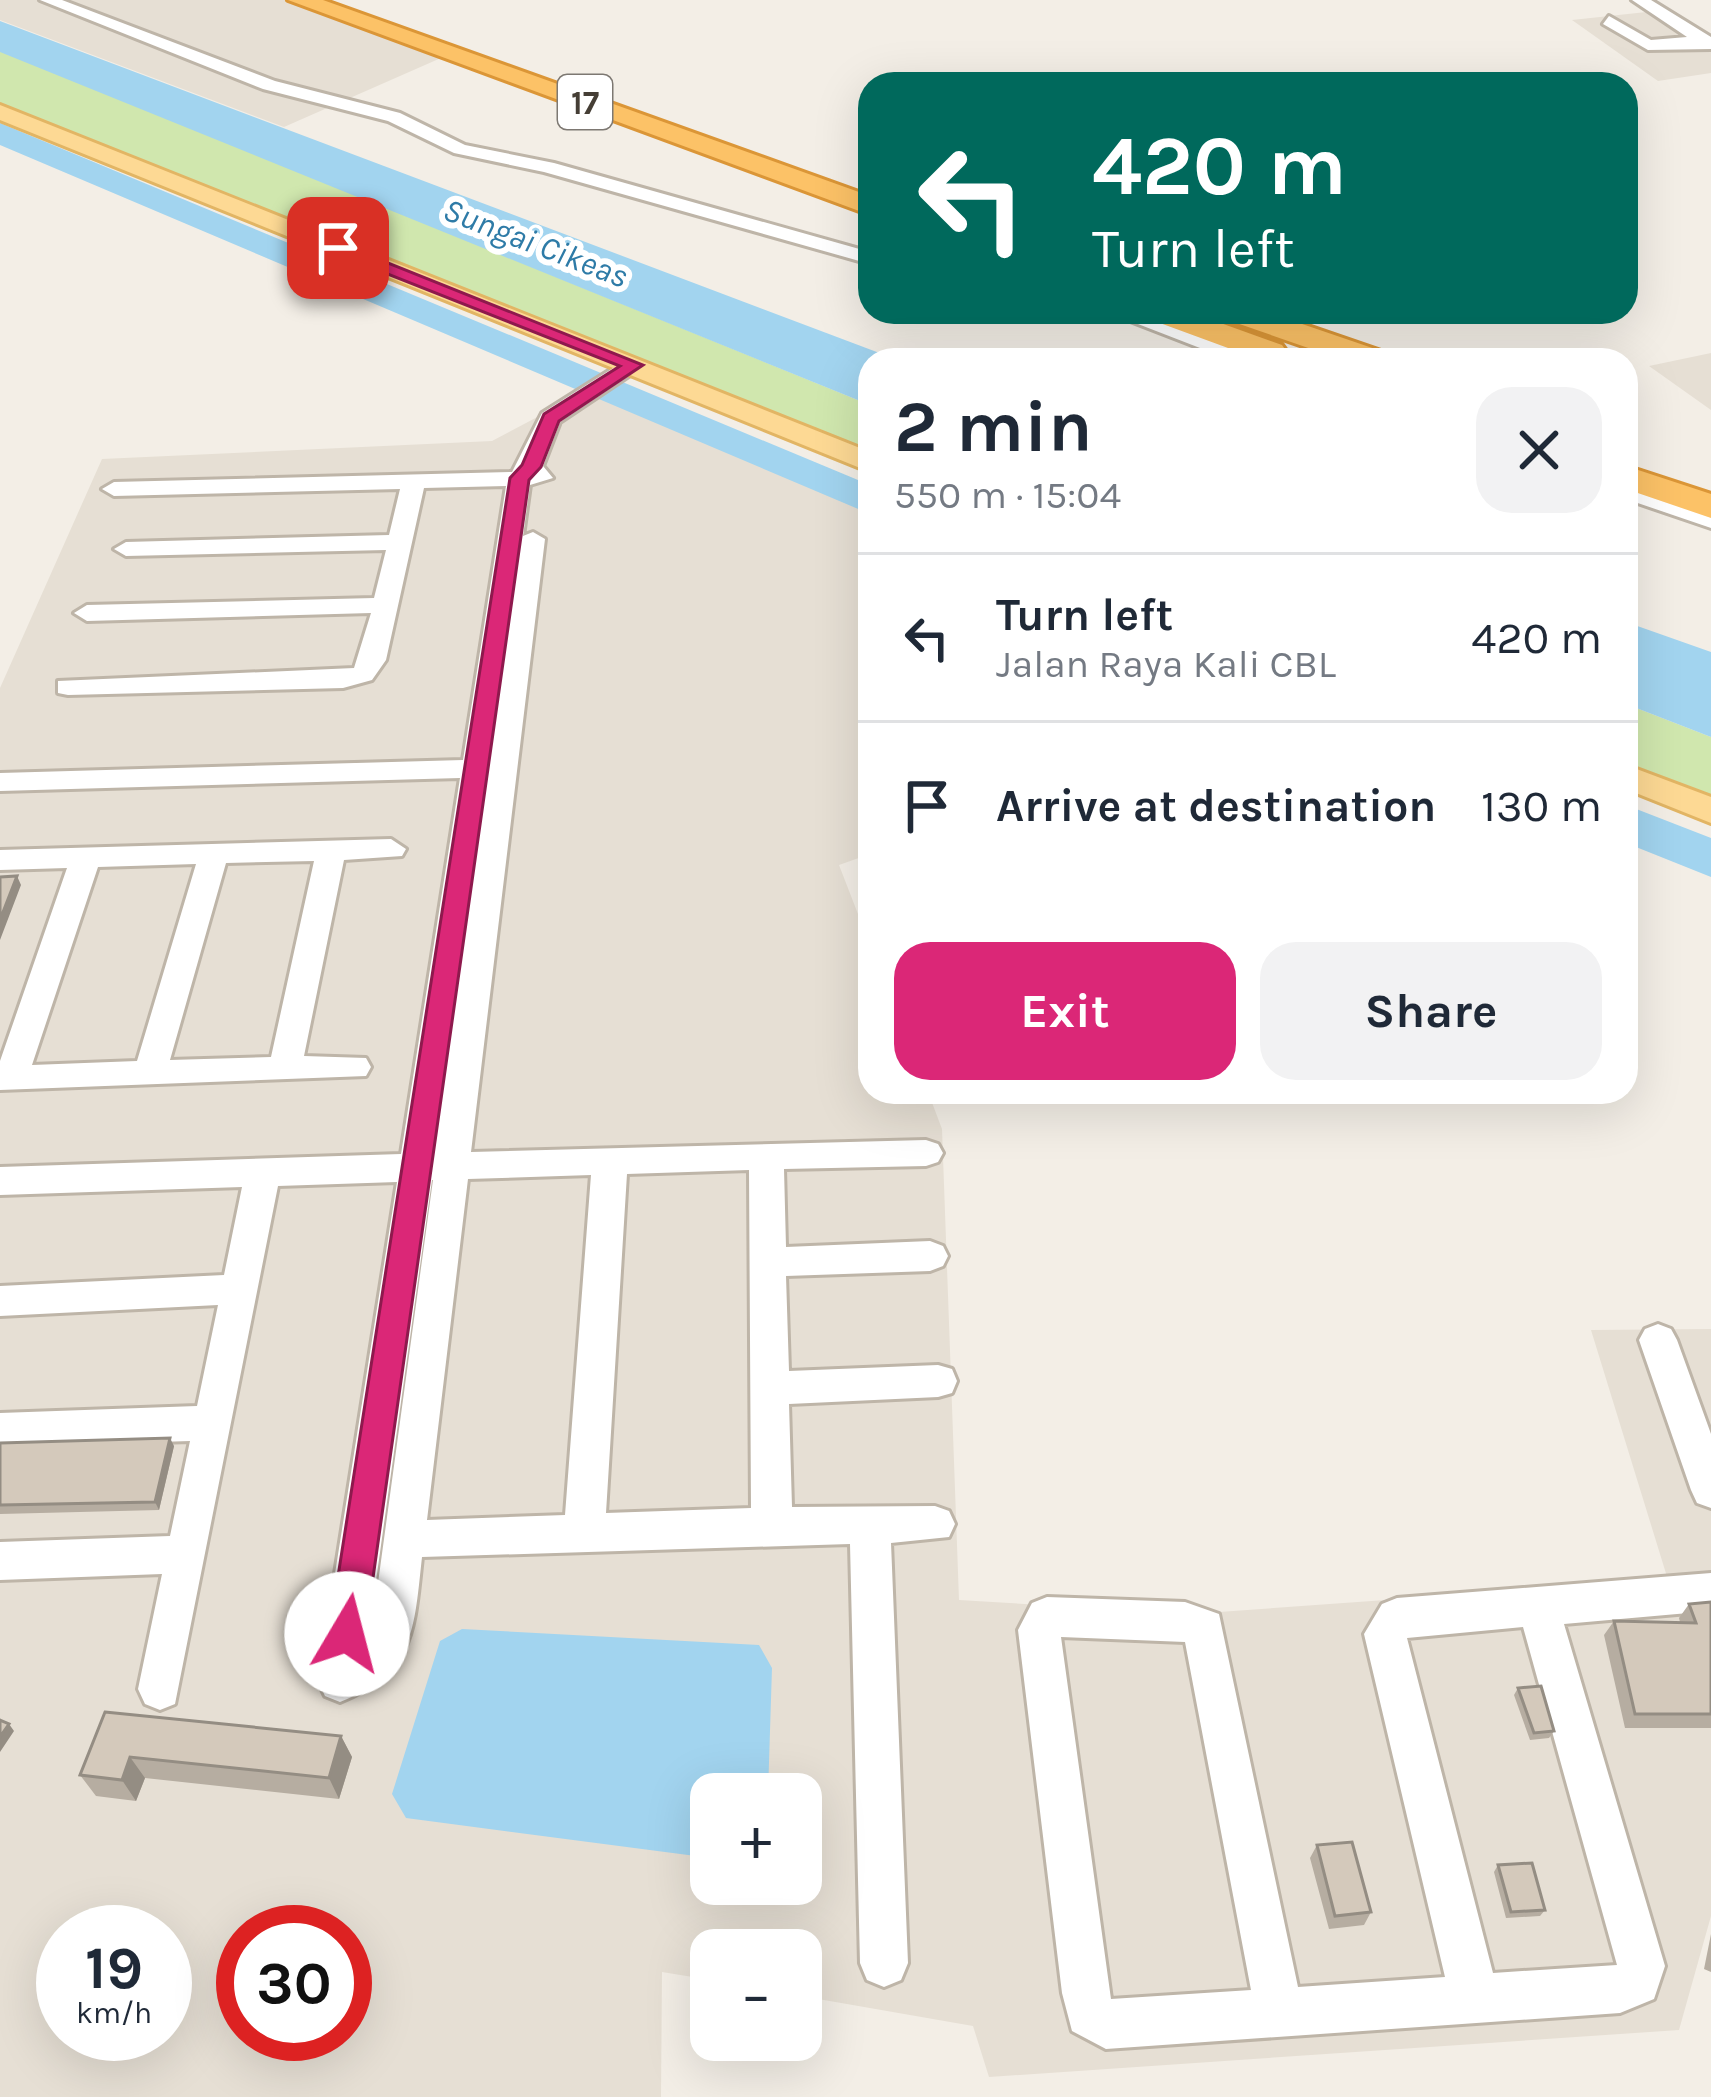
<!DOCTYPE html>
<meta charset="utf-8">
<style>
:root{--surface:#fff;--page:#f2f2f3;--text:#1f2937;--muted:#747a83;--line:#e0e1e3;--accent:#db2777}
body{margin:0;font-family:Karla,sans-serif;background:var(--page);color:var(--text);height:100vh;display:flex;flex-direction:column;font-size:45px;white-space:nowrap}
*{box-sizing:border-box;margin:0}
p{font-size:39px;color:var(--muted)}
.icon{flex:none;width:66px;height:66px;fill:none;stroke:currentColor;stroke-width:2;stroke-linecap:round;stroke-linejoin:round}
.map{position:relative;flex:1;overflow:hidden}
.details{position:absolute;left:858px;top:348px;width:780px;height:756px;display:flex;flex-direction:column;background:var(--surface);border-radius:36px;box-shadow:0 12px 48px #0002}
.details>*{flex:none}
.guide{position:absolute;left:858px;top:72px;width:780px;height:252px;border-radius:36px;box-shadow:0 12px 48px #0002;background:#00695c;color:#fff;overflow:hidden}
.tools{position:absolute;left:690px;top:1773px;display:grid;gap:24px}
.tools a{display:grid;place-items:center;width:132px;height:132px;border-radius:24px;background:var(--surface);box-shadow:0 12px 48px #0002;font-size:60px}
.speed{position:absolute;left:36px;top:1905px;display:flex;gap:24px;font-size:60px;font-weight:700;text-align:center}
.speed>*{display:grid;place-content:center;width:156px;height:156px;border-radius:50%;background:var(--surface);box-shadow:0 12px 48px #0002;line-height:1}
.speed small{font-size:30px;font-weight:400}
.speed .limit{border:18px solid #d22;background:#fff;color:#111}
.pin{position:absolute;display:grid;place-items:center;width:102px;height:102px;color:#fff;margin:-51px;border-radius:24px;box-shadow:0 6px 18px #0006}
.me{position:absolute;width:132px;margin:-66px;rotate:8deg;stroke-linejoin:round;filter:drop-shadow(0 0 9px #0008)}
.turn{display:flex;align-items:center;gap:42px;height:252px;padding:0 36px;font-size:54px}
.turn .icon{width:156px;height:156px;stroke-width:2.5}
.turn b{display:block;font-size:84px;line-height:102px}
.round{display:grid;place-items:center;flex:none;width:126px;height:126px;border-radius:36px;background:var(--page)}
.overview{display:flex;align-items:center;justify-content:space-between;height:204px;padding:0 36px}
h1{font-size:72px;font-weight:700;line-height:90px}
.primary-button{display:flex;gap:24px;margin-top:auto;padding:24px 36px}
.primary-button a{flex:1;height:138px;border-radius:36px;background:var(--accent);color:#fff;font-size:48px;font-weight:700;line-height:138px;text-align:center}
.primary-button a+a{background:var(--page);color:var(--text)}
ul{padding:0;list-style:none}
li{display:flex;align-items:center;gap:36px;height:168px;padding:0 36px;border-top:3px solid var(--line)}
li div{flex:1}
li b{display:block;font-size:45px}
li em{font-style:normal}
.map>svg:first-child{display:block}
.residential{fill:#e6dfd4;fill-rule:evenodd}
.green{fill:#d0e7ae}
.water{fill:#a2d4ef}
.lines{fill:none;stroke-linecap:round;stroke-linejoin:round}
.river{fill:#a2d4ef;fill-rule:evenodd}
.minor-casing{stroke:#beb5a8;stroke-width:6}
.major-casing{stroke:#e2b564;stroke-width:6}
.highway-casing{stroke:#db9637;stroke-width:6}
.minor{fill:#fff;fill-rule:evenodd}
.major{fill:#fdd994;fill-rule:evenodd}
.highway{fill:#fcc267;fill-rule:evenodd}
.wall{fill:#b6ada1}
.shaded-wall{fill:#948d83}
.building{fill:#d4c9bb;stroke:#948d83;stroke-width:3}
.route{fill:#db2777;stroke:#8e194d;stroke-width:3}
.labels{text-anchor:middle;stroke-width:12;stroke-linejoin:round;paint-order:stroke}
.shield{fill:#fff;stroke:#7d7872;stroke-width:3}
.shield-label{font-size:33px;font-weight:bold;fill:#453e35}
.far-water-label{font-size:33px;font-style:italic;fill:#2e7ba7;stroke:#fff}
</style>
<div class="map">
<svg width="1711" height="2097" viewBox="0 0 1711 2097">
<rect width="100%" height="100%" fill="#f3eee6"/>
<path class="residential" d="M0 0H300L450 54 284 127 0 20Z
M1665 10 1711 38V73L1658 81 1572 20Z
M1711 353V410L1649 366Z
M598 385 870 500V854L839 865 870 945V1092H928L942 1129 959 1600 1191 1614 1668 1580 1591 1330 1711 1329V1916L1679 2030 989 2077 973 2026 801 1996V1950H711V1980L662 1972 661 2097H0V688L102 459 492 441ZM711 1794H801V1884H711ZM63 1932H165V2034H63ZM243 1932H345V2034H243Z"/>
<path class="green" d="M0 50 870 405V465L0 111Z
M1626 704 1711 737V811L1626 775Z"/>
<path class="water" d="M0 21 898 360H870V405L0 52Z
M1626 622 1711 652V737L1626 704Z
M462 1629 759 1645 772 1668 768 1794H711V1858L406 1818 392 1794 440 1641Z"/>
<g class="lines">
<path class="river" d="M0 123 870 485V514L0 145Z
M1626 805 1711 838V877L1626 843Z"/>
<defs>
<path id="minor" d="M40 0H62L275 81 400 113 465 145 554 163 870 252V264L544 172 454 153 388 121 263 89Z
M1632 0H1651L1711 37V49L1648 50 1603 24 1609 16 1651 40 1687 37Z
M1107 312H1137L1263 360H1231Z
M626 360 645 365 560 422 543 466 553 478 530 485 523 536 533 532 545 539 471 1152 926 1140 938 1144 943 1153 938 1162 926 1166 784 1169 786 1247 930 1241 943 1246 948 1256 943 1266 930 1271 786 1276 789 1371 938 1365 952 1369 957 1381 952 1393 938 1397 789 1404 792 1507 935 1506 949 1511 955 1524 949 1537 891 1543 908 1963 901 1980 884 1987 867 1980 860 1963 850 1544 422 1557C414 1629 415 1672 340 1702L325 1696 318 1681 397 1182 278 1186 175 1704 160 1710 145 1704 138 1689 162 1574 0 1580V1542L170 1536 190 1441 0 1447V1413L197 1406 218 1305 0 1316V1286L224 1275 242 1187 0 1195V1167L401 1154 460 778 0 791V773L463 760 506 486 424 488 386 660 372 680 343 688 68 695 58 693V681L354 668 371 613 87 621 74 613 87 605 374 598 386 550 126 556 114 549 126 542 389 535 400 489 114 496 102 489 114 482 512 472 542 413ZM749 1170 751 1508 606 1513 627 1174ZM591 1175 565 1515 427 1520 468 1179ZM433 1180 372 1627 369 1631 432 1180Z
M1626 484 1711 513V528L1626 499Z
M391 839 406 849 402 856 344 860 304 1056 366 1058 371 1067 366 1076 0 1090V1061L67 868 0 870V850ZM314 861 271 1057 170 1060 226 863ZM196 864 137 1061 32 1065 98 867Z
M1658 1324 1671 1329 1677 1340 1711 1434V1508L1697 1503 1691 1490 1639 1340 1645 1329Z
M1711 1573V1611L1564 1624 1665 1966 1654 1999 1620 2013 1106 2049 1072 2031 1062 1993 1018 1630 1032 1603 1047 1597 1185 1602 1219 1614 1298 1987 1445 1977 1364 1634 1382 1604 1397 1598ZM1523 1627 1617 1965 1493 1973 1407 1638ZM1061 1637 1185 1642 1251 1990 1111 1999Z"/>
<path id="major" d="M0 105 870 452V472L0 120Z
M1626 765 1711 797V823L1626 789Z"/>
<path id="highway" d="M288 0H323L870 196V215Z
M1144 312H1190L1282 345 1287 352 1278 360 1258 359 1149 319Z
M1220 312H1267L1387 353 1392 360H1343L1225 319Z
M1626 466 1711 494V518L1626 489Z"/>
</defs>
<use href="#minor" class="minor-casing"/>
<use href="#major" class="major-casing"/>
<use href="#highway" class="highway-casing"/>
<use href="#minor" class="minor"/>
<use href="#major" class="major"/>
<use href="#highway" class="highway"/>
</g>
<path class="wall" d="M0 1443 174 1446 159 1510 0 1514Z
M1711 1602V1728H1625L1604 1635 1614 1621 1680 1622 1679 1618 1689 1604Z
M1518 1688 1554 1731 1549 1738 1530 1740 1514 1695Z
M105 1712 341 1736 352 1757 339 1799 145 1778 136 1801 96 1796 80 1775Z
M1317 1845 1371 1912 1364 1925 1329 1929 1310 1858Z
M1498 1865 1545 1910 1540 1916 1506 1918 1494 1872Z
M1711 1934V1972L1704 1969Z"/>
<path class="shaded-wall" d="M17 876 21 885 0 940V920Z
M170 1438 174 1446 159 1510 155 1502Z
M9 1724 14 1731 0 1752V1737Z
M341 1736 352 1757 339 1799 329 1778Z
M130 1757 145 1778 136 1801 122 1780Z"/>
<path class="building" d="M17 876 0 920V877Z
M170 1438 155 1502 0 1505V1443Z
M1711 1602V1714H1635L1614 1621 1696 1623 1689 1604Z
M1541 1686 1554 1731 1534 1733 1518 1688Z
M105 1712 341 1736 329 1778 130 1757 122 1780 80 1775Z
M0 1720 9 1724 0 1737Z
M1352 1842 1371 1912 1335 1916 1317 1845Z
M1532 1863 1545 1910 1511 1912 1498 1865Z"/>
<path class="route" d="M338 243 643 365 559 421 541 467 529 480 365 1634 360 1645 347 1650 335 1645 329 1634 510 478 522 465 544 414 620 366 332 252Z"/>
<g class="labels">
<rect class="shield" x="558" y="75" width="54" height="54" rx="9"/>
<g class="shield-label">
<text x="585" y="114">17</text>
</g>
<g class="far-water-label">
<text transform="translate(536 242) rotate(21)" y="12">Sungai Cikeas</text>
</g>
</g>
</svg>
<div class="tools">
<a>+</a>
<a>−</a>
</div>
<div class="speed"><div>19<small>km/h</small></div><div class="limit">30</div></div>
<div class="pin" style="left:338px;top:248px;background:#d93025"><svg class="icon" aria-label="arrive" viewBox="0 0 24 24"><path d="M6 21V4h12l-3 4 3 4H6"/></svg></div>
<svg class="me" style="left:347px;top:1634px" viewBox="-20 -20 40 40"><circle r="19" fill="#fff"/><path d="M0-13L10 11 0 6-10 11z" fill="#db2777"/></svg>
<div class="guide">
<div class="turn"><svg class="icon" aria-label="left" viewBox="0 0 24 24"><path d="M17 20v-9H6M10 6l-5 5 5 5"/></svg><div><b>420 m</b>Turn left</div></div>
</div>
<section class="details">
<div class="overview"><div><h1>2 min</h1><p>550 m · 15:04</p></div><a class="round"><svg class="icon" aria-label="close" viewBox="0 0 24 24"><path d="M6 6l12 12M18 6L6 18"/></svg></a></div>
<ul>
<li><svg class="icon" aria-label="left" viewBox="0 0 24 24"><path d="M17 20v-9H6M10 6l-5 5 5 5"/></svg><div><b>Turn left</b><p>Jalan Raya Kali CBL</p></div><em>420 m</em></li>
<li><svg class="icon" aria-label="arrive" viewBox="0 0 24 24"><path d="M6 21V4h12l-3 4 3 4H6"/></svg><div><b>Arrive at destination</b></div><em>130 m</em></li>
</ul>
<div class="primary-button"><a>Exit</a><a>Share</a></div>
</section>
</div>
